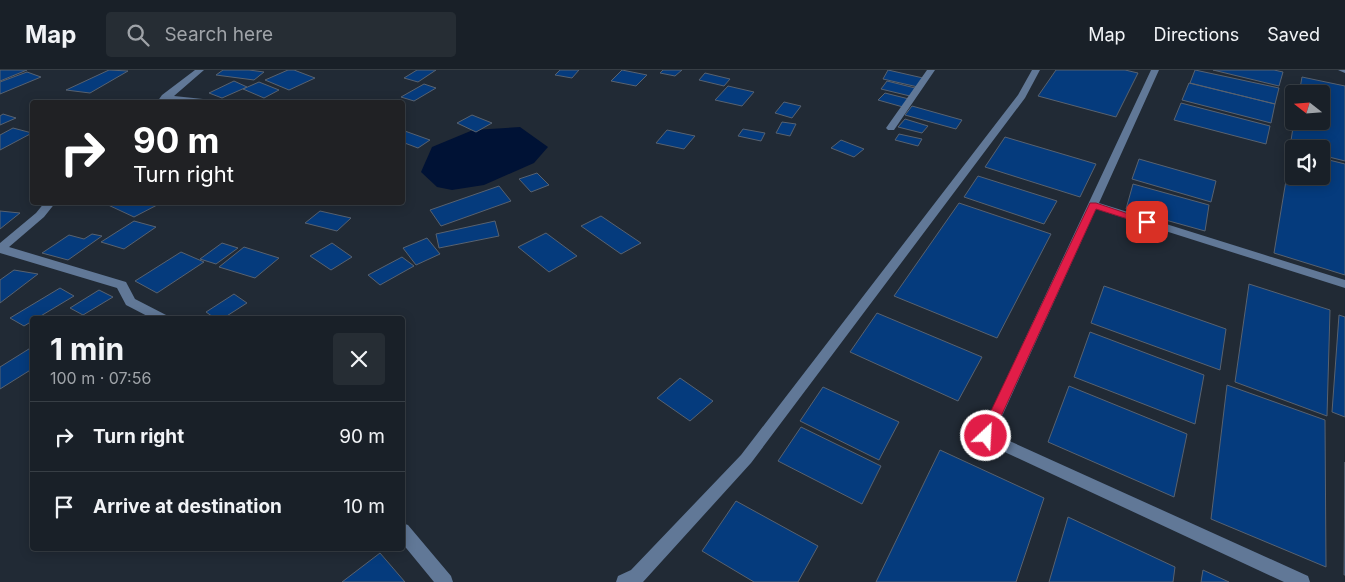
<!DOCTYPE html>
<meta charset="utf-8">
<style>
:root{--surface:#192028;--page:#262d34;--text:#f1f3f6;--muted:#9fa3a8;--line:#373e45}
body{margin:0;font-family:Inter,sans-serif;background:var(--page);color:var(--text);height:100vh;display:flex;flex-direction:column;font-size:19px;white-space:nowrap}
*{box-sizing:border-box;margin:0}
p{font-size:16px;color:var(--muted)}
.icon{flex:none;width:28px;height:28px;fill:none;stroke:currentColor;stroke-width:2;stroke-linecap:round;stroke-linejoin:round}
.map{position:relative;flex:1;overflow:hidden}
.side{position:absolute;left:30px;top:246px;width:375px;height:235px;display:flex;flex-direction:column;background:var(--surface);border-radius:5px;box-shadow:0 2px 12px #0003,0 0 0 1px var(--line)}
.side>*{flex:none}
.hud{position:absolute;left:30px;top:30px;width:375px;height:105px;border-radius:5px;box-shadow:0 2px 12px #0003,0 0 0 1px var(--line);background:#202124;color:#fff;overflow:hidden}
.needle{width:32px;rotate:287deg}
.buttons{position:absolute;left:1285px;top:15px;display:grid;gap:10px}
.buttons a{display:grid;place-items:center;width:45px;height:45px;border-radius:5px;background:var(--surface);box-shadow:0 2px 12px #0003,0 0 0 1px var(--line);font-size:25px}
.pin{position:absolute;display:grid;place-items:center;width:42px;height:42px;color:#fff;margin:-21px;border-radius:10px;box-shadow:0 2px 8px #0006}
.me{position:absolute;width:55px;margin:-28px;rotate:25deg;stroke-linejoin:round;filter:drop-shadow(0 0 4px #0008)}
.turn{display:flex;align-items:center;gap:18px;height:105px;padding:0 20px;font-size:22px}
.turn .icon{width:65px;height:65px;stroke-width:2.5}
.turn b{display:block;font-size:35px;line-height:42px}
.round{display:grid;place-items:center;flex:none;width:52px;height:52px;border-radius:5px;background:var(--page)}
.summary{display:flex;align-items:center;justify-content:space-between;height:85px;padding:0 20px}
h1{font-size:30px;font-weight:700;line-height:38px}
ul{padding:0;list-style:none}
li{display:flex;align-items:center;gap:15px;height:70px;padding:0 20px;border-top:1px solid var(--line)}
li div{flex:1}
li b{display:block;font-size:19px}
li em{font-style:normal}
header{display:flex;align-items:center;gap:30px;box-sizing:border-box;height:70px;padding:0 25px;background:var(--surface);border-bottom:1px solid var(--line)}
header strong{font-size:24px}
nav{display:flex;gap:28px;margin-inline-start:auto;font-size:18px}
.search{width:350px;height:45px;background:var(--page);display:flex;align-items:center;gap:12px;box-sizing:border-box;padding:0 18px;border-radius:5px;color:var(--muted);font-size:19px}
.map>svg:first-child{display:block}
.water{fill:#001235}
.building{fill:#053b7d;stroke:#586270}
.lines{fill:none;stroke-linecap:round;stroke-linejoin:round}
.minor{fill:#617897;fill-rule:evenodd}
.route{fill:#e11d48;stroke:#92132f}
</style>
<header>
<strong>Map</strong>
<div class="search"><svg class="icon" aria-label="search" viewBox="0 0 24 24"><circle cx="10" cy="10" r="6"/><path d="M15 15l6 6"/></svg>Search here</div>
<nav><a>Map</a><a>Directions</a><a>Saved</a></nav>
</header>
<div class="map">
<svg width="1345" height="512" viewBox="0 0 1345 512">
<rect width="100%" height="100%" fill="#212a35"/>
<path class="water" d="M520 57 548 77 534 93 484 115 452 120 437 117 421 102 432 77 473 60Z"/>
<path class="building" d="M0 0H27L0 11Z
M109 0 128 1 90 23 66 20Z
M223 0H249L264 2 254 10 216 5Z
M288 0H294L315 8 289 20 265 10Z
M417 0H436L418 12 404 8Z
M560 0H579L572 8 555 5Z
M622 0 647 5 636 16 611 11Z
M663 0H682L675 6 660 3Z
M888 0 923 8 918 17 883 9Z
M1056 0H1125L1138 3 1116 47 1038 26Z
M1195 0 1279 18 1275 34 1190 13Z
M1213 0H1274L1283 2 1279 16Z
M27 2 41 7 0 24V12Z
M705 3 730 9 724 16 699 10Z
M1302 7 1345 16V91L1321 85V79L1290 77 1294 51H1321V24H1299Z
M234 11 247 17 222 28 209 23Z
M887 11 915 18 910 26 881 19Z
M259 12 279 20 264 28 243 19Z
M1189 13 1275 34 1271 53 1182 30Z
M424 14 436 18 414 31 401 27Z
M728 16 754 22 742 36 715 30Z
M885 23 909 29 903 37 878 30Z
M784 32 801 36 792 48 775 43Z
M1181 33 1270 56 1266 74 1174 50Z
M912 36 962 50 956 59 905 45Z
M3 44 16 48 0 55V46Z
M472 45 492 53 476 62 457 53Z
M905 49 928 56 922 63 898 57Z
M782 52 796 54 790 66 776 63Z
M13 58 32 63 0 80V65Z
M743 59 765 63 761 71 738 66Z
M402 60 430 70 418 78 402 72Z
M667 60 695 66 684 79 656 73Z
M899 64 922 69 918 76 895 70Z
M1005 67 1096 94 1080 127 985 97Z
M841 70 864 79 854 87 831 78Z
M1291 80H1294V106H1321V88L1345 94V205L1274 183Z
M1139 89 1216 111 1211 132 1132 109Z
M537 103 549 115 531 122 519 109Z
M978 106 1057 131 1044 154 964 127Z
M1133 114 1209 135 1205 161 1126 139Z
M499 116 511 131 441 156 430 140Z
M109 132H157L159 134 134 147 106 134Z
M959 133 1051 164 997 268 894 226Z
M0 141 20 143 0 159Z
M320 141 351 148 337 161 305 153Z
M601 146 641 173 621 184 581 156Z
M134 151 156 157 124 179 101 172Z
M495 151 499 166 439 178 436 164Z
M546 163 577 186 549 202 518 177Z
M92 164 102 166 68 190 42 183 69 165 84 169Z
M427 168 440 184 416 195 403 178Z
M222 173 238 178 216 194 200 189Z
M332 173 352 187 331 200 310 186Z
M244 177 279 188 255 208 219 197Z
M181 182 204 192 157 223 135 211Z
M402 187 414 196 380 215 368 205Z
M14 200 38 204 0 233V210Z
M1249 214 1330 240 1327 346 1235 312Z
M1104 216 1226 259 1220 300 1091 253Z
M60 218 74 226 24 256 10 248Z
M99 220 113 227 83 245 70 238Z
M234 224 247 233 222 249H216L206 242Z
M877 243 982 287 958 331 850 282Z
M1339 245 1345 247V347L1332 342Z
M1090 262 1204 305 1195 354 1074 307Z
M32 277V299L0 319V297Z
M680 308 713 331 690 351 657 328Z
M1227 315 1325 350 1326 497 1211 449Z
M1069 316 1187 364 1174 427 1048 372Z
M823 317 899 352 879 390 800 351Z
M801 357 881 396 862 434 778 391Z
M940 380 1044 428 1016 512H876Z
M1345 392V505H1344Z
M736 431 818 476 798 512H754L702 481Z
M1068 447 1175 497 1173 512H1049Z
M380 483 405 512H342Z
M1203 500 1229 512H1201Z"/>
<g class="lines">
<path class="minor" d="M195 0H204L174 26 203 29 207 32 169 30 166 32H157L162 25Z
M927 0H935L894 60H888L886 58Z
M1032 0H1040L1025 28 751 393 643 512H616L618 506 631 500 741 385 1018 25Z
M1151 0H1159L1099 133 1345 210V218L1096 139 994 364 1308 506 1310 512H1284L981 371 979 367Z
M1338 0H1345V3Z
M45 132H56L44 147 9 177 126 212 135 229 168 246 170 249H153L126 235 117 218 0 183V173L36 143Z
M402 453 408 455 451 506 453 512H434L402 473Z"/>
</g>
<path class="route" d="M1090 133H1096L1152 152 1147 155 1096 139 992 366 986 372 981 370 979 366Z"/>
</svg>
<div class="buttons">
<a><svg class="needle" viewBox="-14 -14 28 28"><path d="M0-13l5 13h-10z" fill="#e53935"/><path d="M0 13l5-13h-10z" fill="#9fa3a8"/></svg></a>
<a><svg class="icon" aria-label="sound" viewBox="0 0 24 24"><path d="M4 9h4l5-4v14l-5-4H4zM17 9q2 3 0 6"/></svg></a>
</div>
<div class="pin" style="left:1147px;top:152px;background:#d93025"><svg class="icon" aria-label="arrive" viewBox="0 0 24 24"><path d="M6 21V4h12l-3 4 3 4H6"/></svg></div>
<svg class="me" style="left:986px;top:366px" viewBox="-20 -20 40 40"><circle r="17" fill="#e11d48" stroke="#fff" stroke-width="3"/><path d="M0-11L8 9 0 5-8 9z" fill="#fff"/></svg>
<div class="hud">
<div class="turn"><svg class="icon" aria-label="right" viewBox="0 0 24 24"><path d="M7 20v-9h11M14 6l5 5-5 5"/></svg><div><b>90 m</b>Turn right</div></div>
</div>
<section class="side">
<div class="summary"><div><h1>1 min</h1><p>100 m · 07:56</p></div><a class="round"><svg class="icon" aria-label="close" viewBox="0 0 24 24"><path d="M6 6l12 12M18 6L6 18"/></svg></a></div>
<ul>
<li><svg class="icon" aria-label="right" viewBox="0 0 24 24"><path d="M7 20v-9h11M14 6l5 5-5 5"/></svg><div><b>Turn right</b></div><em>90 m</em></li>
<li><svg class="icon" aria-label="arrive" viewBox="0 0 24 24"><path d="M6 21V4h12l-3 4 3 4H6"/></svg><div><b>Arrive at destination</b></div><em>10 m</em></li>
</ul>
</section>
</div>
